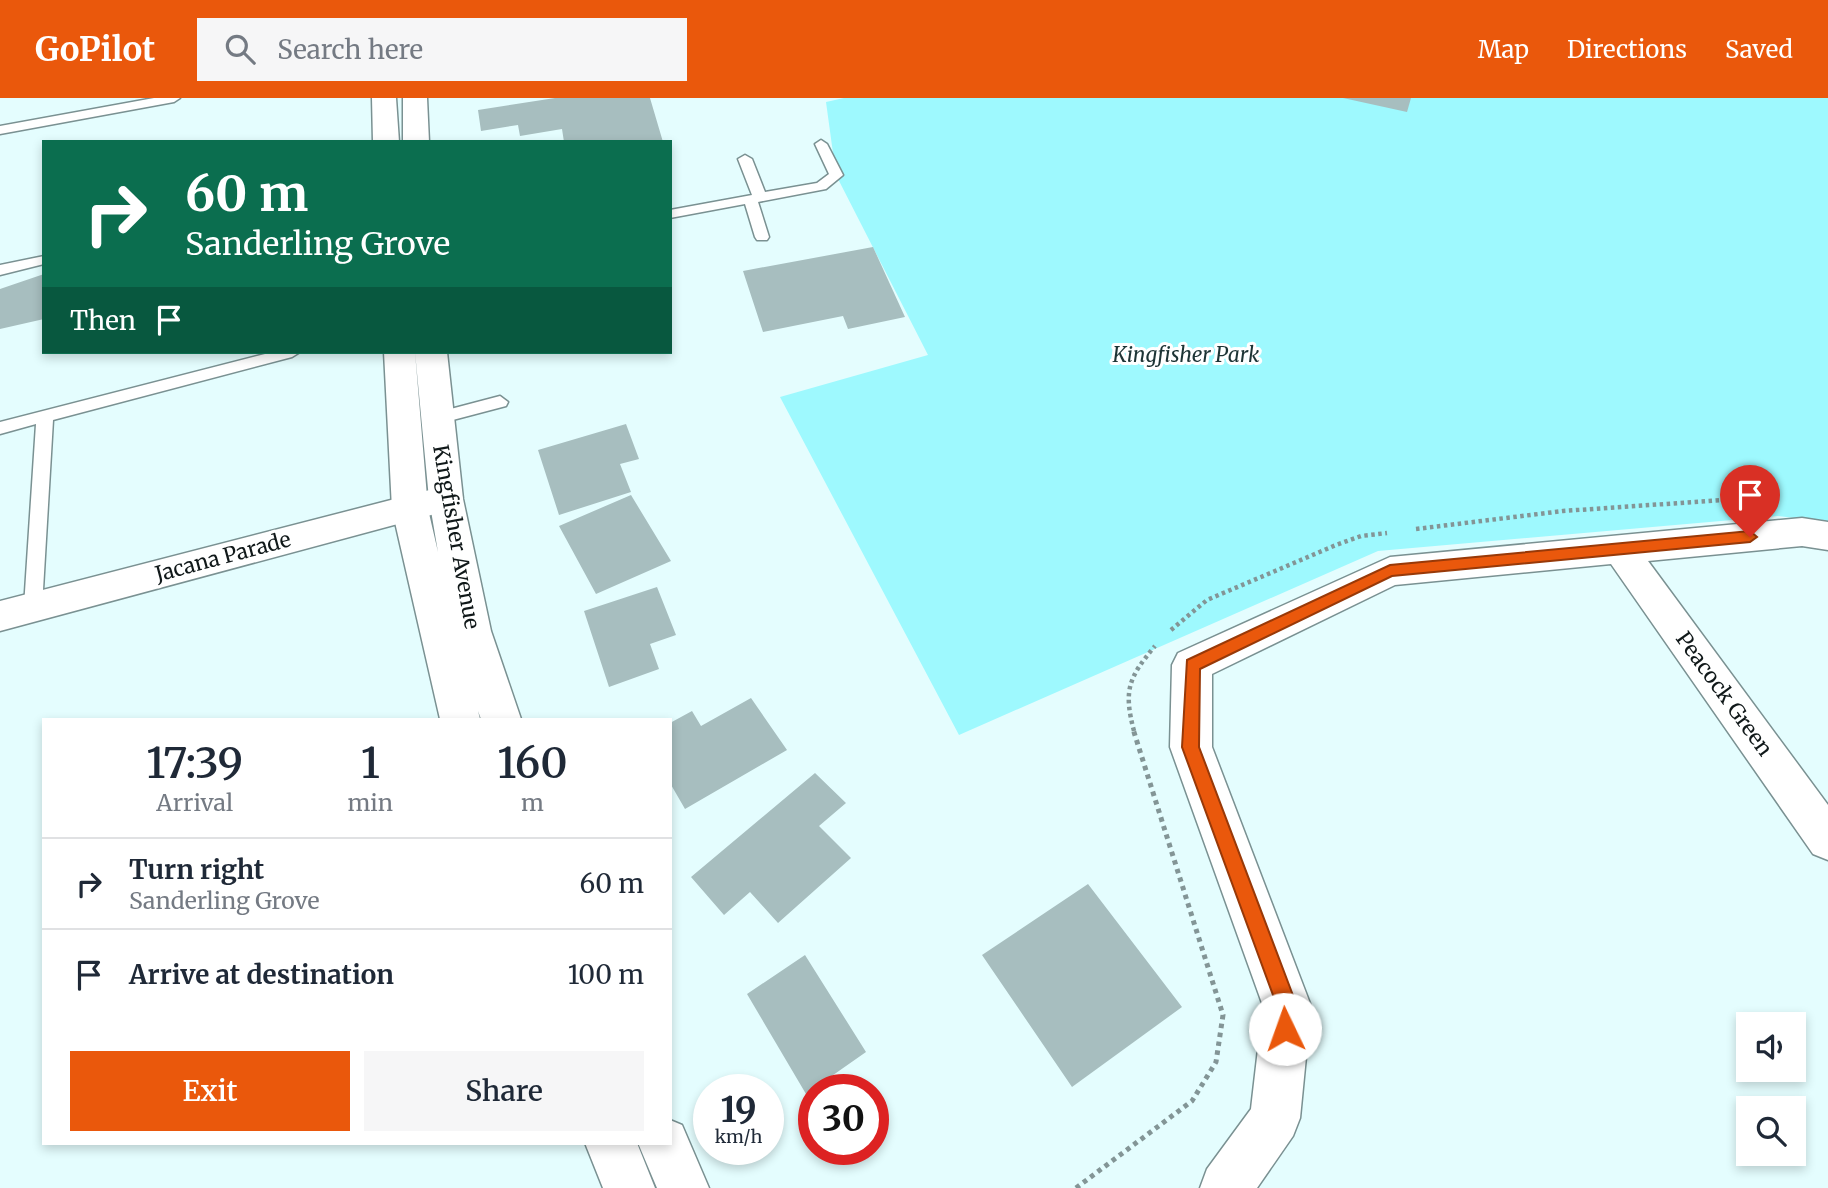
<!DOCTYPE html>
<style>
:root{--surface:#fff;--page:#f6f6f7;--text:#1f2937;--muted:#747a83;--line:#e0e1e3;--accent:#ea580c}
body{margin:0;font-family:Merriweather,serif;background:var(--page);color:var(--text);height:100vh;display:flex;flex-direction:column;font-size:26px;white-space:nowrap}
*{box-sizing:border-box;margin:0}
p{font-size:23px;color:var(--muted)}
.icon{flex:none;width:38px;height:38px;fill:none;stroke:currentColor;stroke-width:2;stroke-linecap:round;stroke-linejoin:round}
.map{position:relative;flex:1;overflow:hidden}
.panel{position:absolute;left:42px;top:620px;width:630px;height:427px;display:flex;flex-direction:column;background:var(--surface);border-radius:0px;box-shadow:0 4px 10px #0003}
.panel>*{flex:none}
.top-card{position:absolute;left:42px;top:42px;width:630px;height:214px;border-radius:0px;box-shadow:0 4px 10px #0003;background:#0b6e4f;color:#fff;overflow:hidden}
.tools{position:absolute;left:1736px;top:914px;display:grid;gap:14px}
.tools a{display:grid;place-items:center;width:70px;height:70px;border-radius:0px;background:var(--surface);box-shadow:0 4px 10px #0003;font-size:35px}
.speed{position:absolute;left:693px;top:976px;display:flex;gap:14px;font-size:35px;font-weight:700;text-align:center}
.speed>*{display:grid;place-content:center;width:91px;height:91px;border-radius:50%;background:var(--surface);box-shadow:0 4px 10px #0003;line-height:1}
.speed small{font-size:18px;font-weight:400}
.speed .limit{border:10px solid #d22;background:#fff;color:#111}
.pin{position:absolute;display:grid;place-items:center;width:60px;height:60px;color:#fff;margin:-72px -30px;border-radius:50% 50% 50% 0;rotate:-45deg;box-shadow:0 0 7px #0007}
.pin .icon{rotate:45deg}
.me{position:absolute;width:77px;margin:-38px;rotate:357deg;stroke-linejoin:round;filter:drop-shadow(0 0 5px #0008)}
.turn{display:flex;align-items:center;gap:24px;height:147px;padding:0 28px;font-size:32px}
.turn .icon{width:91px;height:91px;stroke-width:2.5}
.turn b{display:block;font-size:49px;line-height:60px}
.then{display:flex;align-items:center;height:66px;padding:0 28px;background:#0003;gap:14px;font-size:26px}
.eta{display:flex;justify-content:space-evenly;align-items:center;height:119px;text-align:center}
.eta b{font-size:42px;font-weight:600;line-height:49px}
.button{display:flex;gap:14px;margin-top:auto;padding:14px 28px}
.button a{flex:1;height:80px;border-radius:0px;background:var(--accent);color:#fff;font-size:28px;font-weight:600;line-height:80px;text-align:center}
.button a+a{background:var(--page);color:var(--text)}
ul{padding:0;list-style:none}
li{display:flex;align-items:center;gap:21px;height:91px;padding:0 28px;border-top:2px solid var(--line)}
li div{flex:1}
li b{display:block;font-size:26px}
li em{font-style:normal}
header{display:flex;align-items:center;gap:42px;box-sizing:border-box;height:98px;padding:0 35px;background:var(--accent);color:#fff}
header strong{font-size:33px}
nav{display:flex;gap:38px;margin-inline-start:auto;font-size:24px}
.search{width:490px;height:63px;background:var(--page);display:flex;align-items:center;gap:18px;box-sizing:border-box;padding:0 24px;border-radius:0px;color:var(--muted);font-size:26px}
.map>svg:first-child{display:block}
.green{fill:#9ef9fe}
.building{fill:#a7bebf}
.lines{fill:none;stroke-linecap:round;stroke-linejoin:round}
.service-casing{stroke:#7a9192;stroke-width:3}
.minor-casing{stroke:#7a9192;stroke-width:3}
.tertiary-casing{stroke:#7a9192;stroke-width:3}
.path-far1{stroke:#839596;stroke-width:4.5;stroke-dasharray:3.5 3.5;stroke-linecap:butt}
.path{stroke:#839596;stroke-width:5;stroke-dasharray:4.5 4.5;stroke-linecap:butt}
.service{fill:#fff;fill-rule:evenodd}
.minor{fill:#fff;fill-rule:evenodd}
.tertiary{fill:#fff;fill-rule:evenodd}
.route{fill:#ea580c;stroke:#983908;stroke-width:2}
.labels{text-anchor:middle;stroke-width:6;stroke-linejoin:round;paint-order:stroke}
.park-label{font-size:21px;font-style:italic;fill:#1d3435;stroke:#fff}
.street-label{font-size:21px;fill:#101819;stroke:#fff}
</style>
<header>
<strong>GoPilot</strong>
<div class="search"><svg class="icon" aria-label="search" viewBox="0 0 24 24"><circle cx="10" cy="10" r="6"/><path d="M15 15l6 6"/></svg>Search here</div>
<nav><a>Map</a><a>Directions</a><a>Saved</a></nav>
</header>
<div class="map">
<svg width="1828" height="1090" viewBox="0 0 1828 1090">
<rect width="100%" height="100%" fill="#e4fdfe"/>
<path class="green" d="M844 0H1828V424L1778 418 1378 453 959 637 780 299 928 257 836 77 826 4Z"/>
<path class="building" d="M555 0H650L663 44H564L562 31 520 38 518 27 481 33 478 12Z
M1343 0H1411L1407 14Z
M873 149 905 219 848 231 843 218 763 234 743 173Z
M44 176V221L0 231V191Z
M626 326 639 361 620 366 631 394 559 417 538 352Z
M631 397 671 463 596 496 559 428Z
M657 489 676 537 650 546 659 571 609 589 584 513Z
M751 600 787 652 685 711 670 685V625L692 613 701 628Z
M815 675 846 705 819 728 851 760 778 825 750 794 724 817 691 779Z
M1088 786 1182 909 1072 989 982 857Z
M805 857 866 954 806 996 747 896Z"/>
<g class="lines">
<defs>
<path id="service" d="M154 0H180L174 4 0 36V28Z
M821 42 827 46 843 77 826 91 758 104 769 139 767 142H757L755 139 745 106 670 120V112L752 97 738 61 745 57 752 61 765 94 817 85 829 76 815 46Z
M44 158V166L0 177V167Z
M273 254H300L292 259 53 322 42 509 40 514H26L24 509 36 326 0 336V324Z
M500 298 508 304 506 308 430 328 422 322 424 318Z"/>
<path id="minor" d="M445 388 457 392 462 401 457 410 0 533V503Z
M1802 420 1828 424V452L1802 448 1648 463 1828 707V762L1813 756 1611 466 1395 487 1212 576V649L1311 908 1300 1020 1293 1038 1257 1090H1200L1207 1071 1251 1011 1263 908 1170 649 1172 567 1178 555 1390 459Z"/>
<path id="tertiary" d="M372 0H396L399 44H373Z
M403 0H427L429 44H403Z
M384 254H415L428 411 438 454 429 401 415 254H447L463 401 491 533 521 621H481L478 613 480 621H440L392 411Z
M670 1022 682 1027 709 1090H657L638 1045H670Z
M585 1045H637L655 1090H603Z"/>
</defs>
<use href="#service" class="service-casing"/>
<use href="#minor" class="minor-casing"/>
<use href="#tertiary" class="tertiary-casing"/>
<path class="path-far1" d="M1416 431 1563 413 1738 401
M1171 532 1207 502 1336 447 1361 438 1387 435
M1134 633C1123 592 1129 579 1155 548"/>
<path class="path" d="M1076 1090 1192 1003 1216 964 1223 917 1133 631"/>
<use href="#service" class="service"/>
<use href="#minor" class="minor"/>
<use href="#tertiary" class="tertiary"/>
</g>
<path class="route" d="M1750 433 1757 439 1750 444 1392 478 1200 571 1199 649 1297 908 1292 938 1285 941 1278 938 1275 931 1277 908 1182 649 1187 562 1390 467Z"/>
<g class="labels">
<g class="park-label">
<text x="1186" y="264">Kingfisher Park</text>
</g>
<g class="street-label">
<text transform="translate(456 439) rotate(80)" y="7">Kingfisher Avenue</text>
<text transform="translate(223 459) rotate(-15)" y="7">Jacana Parade</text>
<text transform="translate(1724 596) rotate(54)" y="7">Peacock Green</text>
</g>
</g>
</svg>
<div class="tools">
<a><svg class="icon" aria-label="sound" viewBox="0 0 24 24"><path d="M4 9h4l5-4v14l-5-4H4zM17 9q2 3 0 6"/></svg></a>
<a><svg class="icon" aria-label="search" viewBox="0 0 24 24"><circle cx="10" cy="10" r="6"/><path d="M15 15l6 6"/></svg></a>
</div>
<div class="speed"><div>19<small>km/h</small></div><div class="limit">30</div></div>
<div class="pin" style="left:1750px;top:439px;background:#d93025"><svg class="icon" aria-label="arrive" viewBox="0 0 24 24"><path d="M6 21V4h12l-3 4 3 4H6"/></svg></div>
<svg class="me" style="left:1285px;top:931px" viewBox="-20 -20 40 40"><circle r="19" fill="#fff"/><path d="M0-13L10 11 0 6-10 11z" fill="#ea580c"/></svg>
<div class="top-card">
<div class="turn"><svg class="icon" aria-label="right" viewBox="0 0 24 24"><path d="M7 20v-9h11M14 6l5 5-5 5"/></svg><div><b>60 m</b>Sanderling Grove</div></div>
<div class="then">Then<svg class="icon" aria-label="arrive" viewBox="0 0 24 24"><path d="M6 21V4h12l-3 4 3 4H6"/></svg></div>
</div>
<section class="panel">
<div class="eta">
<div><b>17:39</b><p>Arrival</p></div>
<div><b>1</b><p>min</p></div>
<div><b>160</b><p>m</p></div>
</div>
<ul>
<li><svg class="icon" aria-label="right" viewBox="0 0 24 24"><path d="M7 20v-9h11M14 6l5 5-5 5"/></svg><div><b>Turn right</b><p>Sanderling Grove</p></div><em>60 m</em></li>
<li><svg class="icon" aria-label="arrive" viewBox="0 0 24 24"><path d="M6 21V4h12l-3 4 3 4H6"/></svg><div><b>Arrive at destination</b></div><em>100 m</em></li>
</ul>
<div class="button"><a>Exit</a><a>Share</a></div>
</section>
</div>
